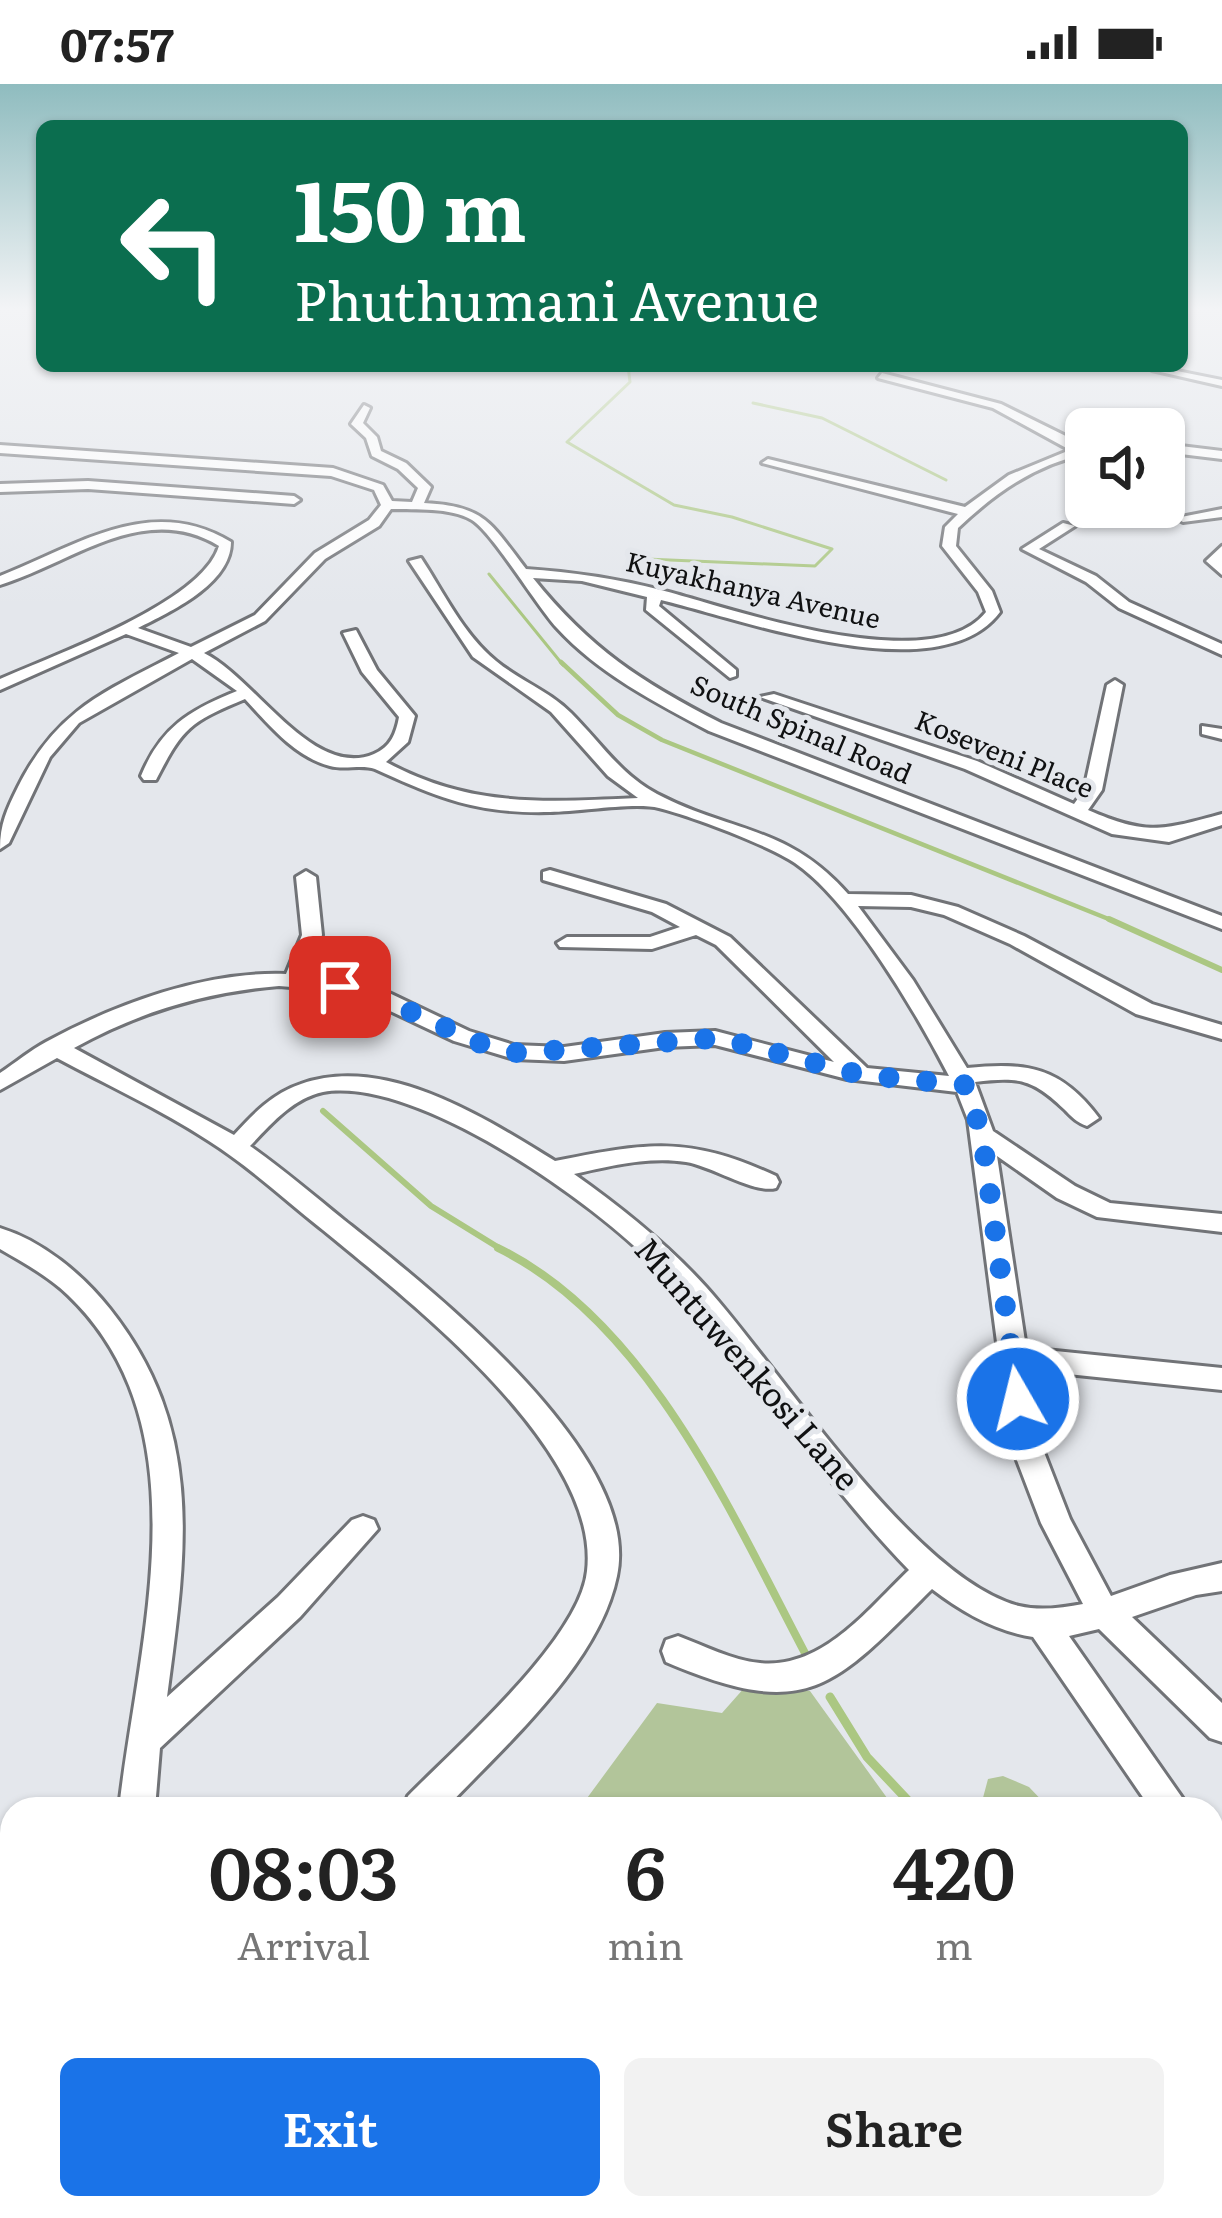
<!DOCTYPE html>
<style>
:root{--surface:#fff;--page:#f2f2f2;--text:#222;--muted:#767676;--accent:#1a73e8}
body{margin:0;font-family:Literata,serif;background:var(--page);color:var(--text);height:100vh;display:flex;flex-direction:column;font-size:45px;white-space:nowrap}
*{box-sizing:border-box;margin:0}
p{font-size:39px;color:var(--muted)}
.icon{flex:none;width:66px;height:66px;fill:none;stroke:currentColor;stroke-width:2;stroke-linecap:round;stroke-linejoin:round}
.map{position:relative;flex:1;overflow:hidden}
.panel{position:absolute;left:0px;top:1713px;width:1224px;height:423px;display:flex;flex-direction:column;background:var(--surface);border-radius:36px 36px 0 0;box-shadow:0 3px 9px #0004}
.panel>*{flex:none}
.guide{position:absolute;left:36px;top:36px;width:1152px;height:252px;border-radius:18px;box-shadow:0 3px 9px #0004;background:#0b6e4f;color:#fff;overflow:hidden}
.buttons{position:absolute;left:1065px;top:324px;display:grid;gap:24px}
.buttons a{display:grid;place-items:center;width:120px;height:120px;border-radius:18px;background:var(--surface);box-shadow:0 3px 9px #0004;font-size:60px}
.pin{position:absolute;display:grid;place-items:center;width:102px;height:102px;color:#fff;margin:-51px;border-radius:24px;box-shadow:0 6px 18px #0006}
.me{position:absolute;width:132px;margin:-66px;rotate:352deg;stroke-linejoin:round;filter:drop-shadow(0 0 9px #0008)}
.turn{display:flex;align-items:center;gap:42px;height:252px;padding:0 60px;font-size:54px}
.turn .icon{width:156px;height:156px;stroke-width:2.5}
.turn b{display:block;font-size:84px;line-height:102px}
.eta{display:flex;justify-content:space-evenly;align-items:center;height:204px;text-align:center}
.eta b{font-size:72px;font-weight:600;line-height:84px}
.primary-button{display:flex;gap:24px;margin-top:auto;padding:24px 60px}
.primary-button a{flex:1;height:138px;border-radius:18px;background:var(--accent);color:#fff;font-size:48px;font-weight:600;line-height:138px;text-align:center}
.primary-button a+a{background:var(--page);color:var(--text)}
.status{display:flex;justify-content:space-between;align-items:center;height:84px;padding:0 60px;background:var(--surface);direction:ltr}
.status svg{height:33px;fill:currentColor}
.map>svg:first-child{display:block}
.green{fill:#b2c59a}
.lines{fill:none;stroke-linecap:round;stroke-linejoin:round}
.stream-far4{stroke:#abc782;stroke-width:3}
.stream-far3{stroke:#abc782;stroke-width:4.5}
.stream-far2{stroke:#abc782;stroke-width:6}
.stream-far1{stroke:#abc782;stroke-width:8}
.stream{stroke:#abc782;stroke-width:9}
.minor-casing{stroke:#717377;stroke-width:6}
.minor{fill:#fff;fill-rule:evenodd}
.route{stroke:#1a73e8;stroke-width:21;stroke-dasharray:0 37.8}
.labels{text-anchor:middle;stroke-width:10;stroke-linejoin:round;paint-order:stroke}
.far-street-label{font-size:27px;fill:#101112;stroke:#e4e7ec}
.street-label{font-size:33px;fill:#101112;stroke:#e4e7ec}
</style>
<div class="status"><b>07:57</b><svg viewBox="0 0 49 12"><path d="M0 12V9h3v3zM5 12V6h3v6zM10 12V3h3v9zM15 12V0h3v12zM26 1h20v11H26zM47 4h2v5h-2z"/></svg></div>
<div class="map">
<svg width="1222" height="2134" viewBox="0 0 1222 2134">
<rect width="100%" height="100%" fill="#e4e7ec"/>
<path class="green" d="M745 1603 810 1607 895 1725H579L657 1619 722 1629Z
M1003 1692 1029 1703 1050 1725H980L988 1695Z"/>
<g class="lines">
<path class="stream-far4" d="M628 282 630 298 567 358 674 421 732 433 832 465 815 482 646 475
M753 319 822 334 946 396
M489 490 563 581"/>
<path class="stream-far3" d="M561 578 618 631 662 656 1116 838"/>
<path class="stream-far2" d="M1109 835 1222 886
M323 1027 431 1122 504 1167"/>
<path class="stream-far1" d="M498 1164C648 1237 732 1431 806 1571"/>
<path class="stream" d="M830 1613 867 1673 916 1725
M1212 2075 1222 2084"/>
<defs>
<path id="minor" d="M1152 282 1222 296V302L1152 286Z
M882 289 1001 320 1086 362V370C1036 380 995 409 958 444L956 462 992 507 1000 528C940 609 744 536 661 516L659 522 736 586V592L730 594 646 526 647 513 582 497 533 494C590 565 641 598 721 639L1222 832V845L709 647C656 619 598 589 557 544 536 521 493 449 472 436 450 423 416 426 391 425L379 442 325 475 265 537 204 569C255 594 313 696 374 670 391 663 396 649 399 633L362 588 343 549 356 546 377 586 415 632 408 658 386 678C471 724 544 718 638 714L608 692 551 628 473 573 409 477 421 474C444 509 463 550 496 577 520 597 549 607 571 629 600 658 620 690 657 710 732 749 787 741 848 810L911 811 958 823 1024 852 1152 920 1222 941V955L1136 930 1010 860 944 831 911 823 858 822 913 896 967 984C1027 978 1061 983 1099 1034L1087 1042C1076 1038 1072 1033 1064 1025 1032 994 1018 993 975 998L993 1047 1075 1102 1110 1119 1222 1130V1148L1097 1133 1057 1114 997 1072 1026 1264 1222 1284V1306L1029 1286 1040 1358 1070 1435 1111 1512 1170 1491 1222 1479V1507L1196 1511 1132 1533 1222 1619V1658L1210 1654 1099 1545 1069 1552 1190 1725H1151L1033 1553C995 1547 962 1528 932 1505 832 1605 807 1638 666 1578L662 1567 666 1556 678 1552C705 1562 731 1576 760 1579 823 1585 868 1525 909 1486 817 1391 747 1278 656 1183 594 1118 416 992 323 1008 293 1014 270 1041 250 1062 283 1085 313 1111 344 1136 428 1203 643 1370 617 1492 599 1580 505 1661 445 1725H403L408 1712C456 1663 580 1555 587 1487 601 1365 408 1216 323 1146 285 1116 250 1083 209 1057 160 1025 107 1001 57 974L0 1006V989C15 979 31 966 46 958 116 920 205 887 286 890L302 851 296 793 306 787 316 793 322 851 306 892 387 908 469 947 514 961 564 963 665 949 715 947 834 978 716 861 696 851 652 865 560 863 557 859 567 853H650L680 843 652 828 543 796V788L550 786 666 820 730 853 867 984 949 992C918 932 851 817 795 779 768 761 691 732 659 724 634 718 578 728 550 728 477 730 439 714 375 685 362 680 345 686 330 682 295 673 269 641 245 615 190 638 183 643 156 696H144L141 692C161 643 190 626 237 607L192 575 79 639 50 673 9 759 0 765C0 740 7 725 18 703 57 625 106 607 179 569L126 550 0 606V595C54 571 202 519 219 462 144 416 72 479 0 501V492C77 462 150 409 231 458 231 500 170 528 138 544L191 563 255 531 315 469 369 436 381 421 374 406 331 392 0 369V361L333 384 383 401 392 417 412 418 418 404 398 385 372 372 366 354 351 340 364 321 370 324 363 339 377 353 381 367 406 379 431 403 424 419C486 422 491 440 526 485 572 488 618 495 661 506 734 525 932 596 986 528L978 508 942 462 945 443 958 430 762 379 768 375 965 423 1009 391 1070 366 993 324 878 294ZM279 902 328 906 371 918 454 957 514 975 564 977 665 963 715 961 847 995 957 1008 968 1036 1010 1358 1041 1439 1083 1520C1062 1524 1040 1527 1019 1522 914 1495 780 1285 706 1203 667 1160 622 1124 574 1090 610 1082 649 1072 686 1078 712 1082 754 1110 776 1104L779 1098 776 1092C687 1051 647 1059 555 1077 485 1034 386 970 301 1000 273 1009 253 1030 234 1051L74 964C139 928 205 908 279 902Z
M1164 360 1222 367V375L1164 368Z
M88 397 294 412 300 416 294 420 88 405 0 408V400Z
M1222 425V433L1183 438 1176 434Z
M1063 439 1075 442 1039 465 1096 492 1129 518 1222 560V571L1119 524 1086 498 1022 465Z
M1222 462V491L1206 477Z
M1115 596 1123 601 1102 706 1088 726C1148 752 1162 746 1222 730V741L1169 758 1112 750 965 685 760 613 774 610 977 677 1074 720 1084 706 1107 601Z
M1202 642 1222 645V655L1202 650Z
M0 1144C43 1157 83 1191 110 1225 206 1346 186 1470 167 1613L278 1513 352 1436 363 1432 374 1436 378 1445 300 1533 160 1664 155 1725H119C137 1561 207 1344 68 1211 48 1192 24 1179 0 1165Z
M1212 1750 1222 1754V1793L1212 1789Z
M44 2124H88L84 2134H40Z
M908 2124H967L971 2134H912Z"/>
</defs>
<use href="#minor" class="minor-casing"/>
<use href="#minor" class="minor"/>
</g>
<linearGradient id="sky" x2="0" y2="1"><stop stop-color="#8fbcbf"/><stop offset="0.43" stop-color="#f3f4f6"/><stop offset="1" stop-color="#f3f4f6" stop-opacity="0"/></linearGradient>
<rect width="1222" height="523" fill="url(#sky)"/>
<g class="lines">
<path class="route" d="M340 903 376 912 482 960 518 969 720 954 861 991 966 1001 982 1051 1018 1315"/>
</g>
<g class="labels">
<g class="far-street-label">
<text transform="translate(753 507) rotate(13)" y="9">Kuyakhanya Avenue</text>
<text transform="translate(801 646) rotate(23)" y="9">South Spinal Road</text>
<text transform="translate(1004 671) rotate(22)" y="9">Koseveni Place</text>
</g>
<g class="street-label">
<text transform="translate(747 1280) rotate(49)" y="12">Muntuwenkosi Lane</text>
</g>
</g>
</svg>
<div class="buttons">
<a><svg class="icon" aria-label="sound" viewBox="0 0 24 24"><path d="M4 9h4l5-4v14l-5-4H4zM17 9q2 3 0 6"/></svg></a>
</div>
<div class="pin" style="left:340px;top:903px;background:#d93025"><svg class="icon" aria-label="arrive" viewBox="0 0 24 24"><path d="M6 21V4h12l-3 4 3 4H6"/></svg></div>
<svg class="me" style="left:1018px;top:1315px" viewBox="-20 -20 40 40"><circle r="17" fill="#1a73e8" stroke="#fff" stroke-width="3"/><path d="M0-11L8 9 0 5-8 9z" fill="#fff"/></svg>
<div class="guide">
<div class="turn"><svg class="icon" aria-label="left" viewBox="0 0 24 24"><path d="M17 20v-9H6M10 6l-5 5 5 5"/></svg><div><b>150 m</b>Phuthumani Avenue</div></div>
</div>
<section class="panel">
<div class="eta">
<div><b>08:03</b><p>Arrival</p></div>
<div><b>6</b><p>min</p></div>
<div><b>420</b><p>m</p></div>
</div>
<div class="primary-button"><a>Exit</a><a>Share</a></div>
</section>
</div>
